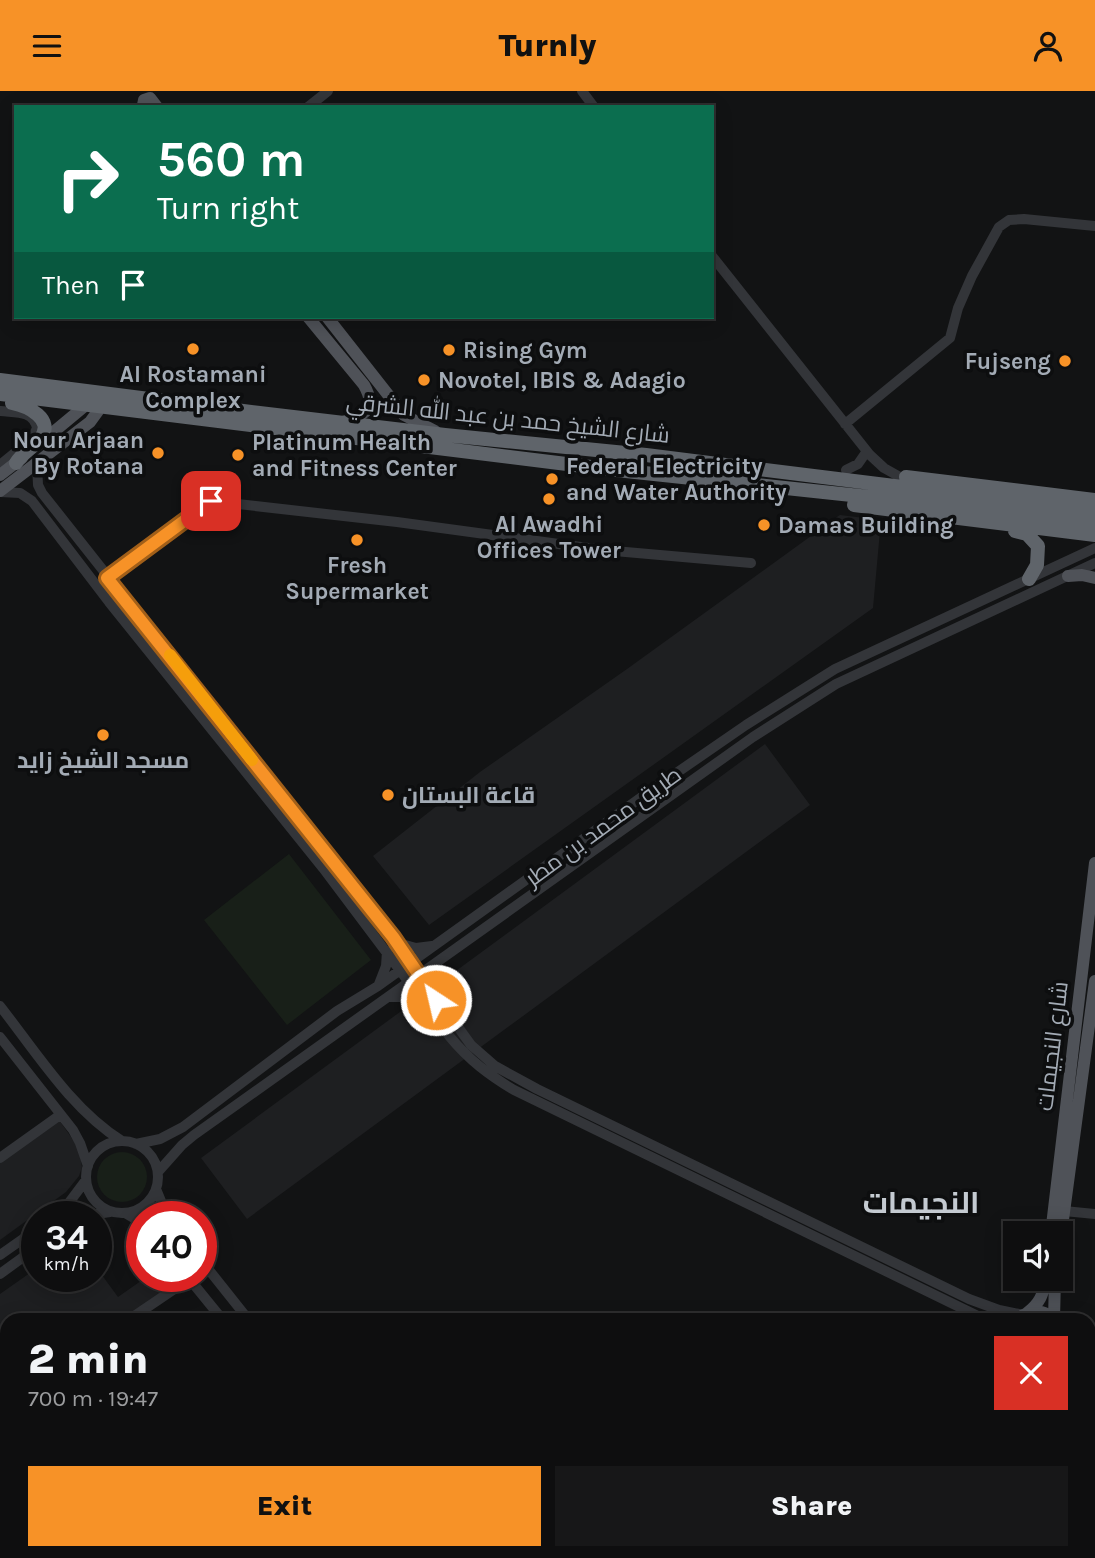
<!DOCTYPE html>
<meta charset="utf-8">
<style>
:root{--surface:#0e0e0f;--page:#171718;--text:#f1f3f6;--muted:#9b9c9e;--line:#2e2e2f;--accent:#f79227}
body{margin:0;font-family:Karla,Cairo,sans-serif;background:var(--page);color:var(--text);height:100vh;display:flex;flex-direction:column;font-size:26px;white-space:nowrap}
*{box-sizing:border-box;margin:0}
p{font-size:23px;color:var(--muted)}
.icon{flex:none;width:38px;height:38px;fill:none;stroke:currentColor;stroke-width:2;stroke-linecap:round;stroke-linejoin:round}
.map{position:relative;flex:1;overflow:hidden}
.panel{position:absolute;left:0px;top:1222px;width:1096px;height:247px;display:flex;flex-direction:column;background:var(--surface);border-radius:21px 21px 0 0;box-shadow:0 4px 18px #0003,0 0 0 2px var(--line)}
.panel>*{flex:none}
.guide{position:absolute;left:14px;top:14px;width:700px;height:214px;border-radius:0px;box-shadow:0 4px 18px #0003,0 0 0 2px var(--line);background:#0b6e4f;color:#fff;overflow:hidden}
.controls{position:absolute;left:1003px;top:1130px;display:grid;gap:14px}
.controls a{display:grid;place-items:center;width:70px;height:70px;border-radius:0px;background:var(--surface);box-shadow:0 4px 18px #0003,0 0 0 2px var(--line);font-size:35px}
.speed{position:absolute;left:21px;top:1110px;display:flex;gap:14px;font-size:35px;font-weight:700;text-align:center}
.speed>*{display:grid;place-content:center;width:91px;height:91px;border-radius:50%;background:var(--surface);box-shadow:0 4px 18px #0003,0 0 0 2px var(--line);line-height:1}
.speed small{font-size:18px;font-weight:400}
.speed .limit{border:10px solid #d22;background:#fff;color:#111}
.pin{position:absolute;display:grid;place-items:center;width:60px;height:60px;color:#fff;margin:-30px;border-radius:14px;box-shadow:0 4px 10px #0006}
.me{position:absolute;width:77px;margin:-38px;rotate:325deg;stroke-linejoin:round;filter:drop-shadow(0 0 5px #0008)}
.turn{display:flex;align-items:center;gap:24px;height:147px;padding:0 28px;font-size:32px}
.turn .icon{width:91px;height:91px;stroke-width:2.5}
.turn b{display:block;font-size:49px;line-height:60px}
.then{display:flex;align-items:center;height:66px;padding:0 28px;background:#0003;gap:14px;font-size:26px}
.round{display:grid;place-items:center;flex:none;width:74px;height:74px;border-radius:0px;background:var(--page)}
.head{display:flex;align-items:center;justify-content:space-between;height:119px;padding:0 28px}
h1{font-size:42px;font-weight:800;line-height:52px}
.primary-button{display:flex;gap:14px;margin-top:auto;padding:14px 28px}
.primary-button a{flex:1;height:80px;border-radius:0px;background:var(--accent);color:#111;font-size:28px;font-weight:800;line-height:80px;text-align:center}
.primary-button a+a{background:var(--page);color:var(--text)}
header{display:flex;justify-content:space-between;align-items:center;height:91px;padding:0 28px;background:var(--accent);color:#111;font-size:32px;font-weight:800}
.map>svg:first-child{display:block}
.built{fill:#1e1f21}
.green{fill:#181f18}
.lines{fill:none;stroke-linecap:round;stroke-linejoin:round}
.minor{stroke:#333539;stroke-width:10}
.major{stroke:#4f5258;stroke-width:12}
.highway{stroke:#5f646a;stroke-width:14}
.route-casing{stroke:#a15f19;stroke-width:18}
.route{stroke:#f79227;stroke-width:12}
.slow{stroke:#f59e0b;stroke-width:12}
.poi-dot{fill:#f79227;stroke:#0d0e0f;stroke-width:2.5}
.labels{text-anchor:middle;stroke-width:7;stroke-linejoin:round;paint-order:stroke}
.poi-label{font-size:23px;font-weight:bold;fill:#a3abb5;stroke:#0d0e0f;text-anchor:start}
.street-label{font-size:23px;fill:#a3abb5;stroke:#0d0e0f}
.district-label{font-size:30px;font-weight:bold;fill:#c4cad1;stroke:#0d0e0f}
</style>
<header><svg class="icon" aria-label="menu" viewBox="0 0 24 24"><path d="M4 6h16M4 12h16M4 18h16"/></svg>Turnly<svg class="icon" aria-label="person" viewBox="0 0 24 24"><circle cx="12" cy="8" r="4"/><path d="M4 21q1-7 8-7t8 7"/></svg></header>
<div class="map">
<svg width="1095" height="1467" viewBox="0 0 1095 1467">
<rect width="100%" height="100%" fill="#121314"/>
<path class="built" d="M840 424 881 429 873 517 429 834 373 765 480 681 627 578 822 437 820 433 826 428 829 431Z
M765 653 810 714 247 1128 201 1067Z
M59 1029 76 1053 80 1063 82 1076 79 1085 66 1101 0 1149V1071Z
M96 1176 118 1206 148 1185H179L181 1188 124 1228H7V1311L0 1316V1203L37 1177V1185H96Z"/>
<path class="green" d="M289 763 371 869 287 934 204 829Z
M97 1086a25 25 0 1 1 50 0a25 25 0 1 1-50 0Z"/>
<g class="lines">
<path class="minor" d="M582 0 594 16
M308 16 328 0
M712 165 870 364 884 377 900 386
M0 320C15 322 33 319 37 337L32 348 0 374
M845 333 950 247 958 217 972 185 999 136 1009 129 1024 128 1095 135
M37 373 38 394 42 402 393 846 471 954 495 975 537 998 969 1208 999 1219 1024 1224
M846 379 858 373 867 360
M0 401 20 402 32 410 109 511 323 777 450 946C469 969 489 984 514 999L984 1228
M107 487 211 410 397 431 603 459 751 472
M398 852 416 857 432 855
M379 893 386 875 387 860
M435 905 434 887 437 872
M388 906H404L424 913
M0 915C36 961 72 1019 122 1050
M0 946 73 1039 80 1052 88 1075
M86 1086a36 36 0 1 1 72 0a36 36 0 1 1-72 0Z
M136 1053 160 1048 183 1036 337 920 378 895 643 705 746 634 835 578 1095 457
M0 1067 60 1024
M158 1081 182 1054 194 1044 753 646 836 593 1095 472
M156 1098 167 1125
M1064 1120 1095 1123
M125 1122 142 1132
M54 1125 68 1113 86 1089
M83 1125 110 1121
M0 1164 37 1138
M201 1169 248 1228
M0 1183 37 1156
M187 1185 222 1228
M130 1228 189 1188
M0 1319 7 1315
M0 1394 7 1393
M50 1461 54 1467
M310 1461 315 1467
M407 1461 411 1467
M431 1461 436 1467
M100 1467 107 1461
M130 1467 137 1461
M239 1467 246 1461"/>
<path class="major" d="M143 14 144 9 150 7 157 16
M308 226 364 294C378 319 364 324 343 331
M327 226 404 324 435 340
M39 353 92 309
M0 384 22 367
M0 400 90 331 98 320V308
M1068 485 1082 484 1095 487
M1051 1143 1095 772
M1060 1151 1095 890
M1027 1222C1040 1212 1043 1204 1046 1188
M1018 1228C1030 1218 1042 1218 1054 1228
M1054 1228 1055 1188
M1088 1245H1095
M1088 1256 1095 1257
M754 1467 761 1461
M779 1467 787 1461"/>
<path class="highway" d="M0 289 251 321 445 344 646 364 1095 420
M0 303 607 378 1095 430
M12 312C27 315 56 328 40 348 33 357 22 362 16 372
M906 386 1095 409
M854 414 1095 444
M1015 440 1027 443 1038 455 1037 474 1029 488"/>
</g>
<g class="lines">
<defs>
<path id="route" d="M211 410 107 487 393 846 436 909"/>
</defs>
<use href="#route" class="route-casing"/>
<use href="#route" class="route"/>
<path class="slow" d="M170 564 252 669"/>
</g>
<g class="poi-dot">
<circle cx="193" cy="258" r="7"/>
<circle cx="449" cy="259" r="7"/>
<circle cx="1065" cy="270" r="7"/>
<circle cx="424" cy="289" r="7"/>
<circle cx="158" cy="362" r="7"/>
<circle cx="238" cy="364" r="7"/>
<circle cx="552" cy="388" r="7"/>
<circle cx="549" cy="408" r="7"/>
<circle cx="764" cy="434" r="7"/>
<circle cx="357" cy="449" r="7"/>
<circle cx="103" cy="644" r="7"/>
<circle cx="388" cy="704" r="7"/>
</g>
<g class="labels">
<g class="poi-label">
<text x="463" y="267">Rising Gym</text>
<text x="1051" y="278" text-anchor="end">Fujseng</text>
<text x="193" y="291" text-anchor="middle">Al Rostamani<tspan x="193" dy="26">Complex</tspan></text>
<text x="438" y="297">Novotel, IBIS &amp; Adagio</text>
<text x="144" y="357" text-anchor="end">Nour Arjaan<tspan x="144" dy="26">By Rotana</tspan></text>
<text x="252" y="359">Platinum Health<tspan x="252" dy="26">and Fitness Center</tspan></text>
<text x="566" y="383">Federal Electricity<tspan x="566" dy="26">and Water Authority</tspan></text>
<text x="549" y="441" text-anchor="middle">Al Awadhi<tspan x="549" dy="26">Offices Tower</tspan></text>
<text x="778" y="442">Damas Building</text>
<text x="357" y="482" text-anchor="middle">Fresh<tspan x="357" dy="26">Supermarket</tspan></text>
<text x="103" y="677" text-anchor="middle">مسجد الشيخ زايد</text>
<text x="402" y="712">قاعة البستان</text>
</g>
<g class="street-label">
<text transform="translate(508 327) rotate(6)" y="8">شارع الشيخ حمد بن عبد الله الشرقي</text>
<text transform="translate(603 735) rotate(-36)" y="8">طريق محمد بن مطر</text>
<text transform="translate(1052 955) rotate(-83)" y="8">شارع النجيمات</text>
</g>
<g class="district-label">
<text x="921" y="1122">النجيمات</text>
</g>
</g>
</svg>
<div class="controls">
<a><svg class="icon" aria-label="sound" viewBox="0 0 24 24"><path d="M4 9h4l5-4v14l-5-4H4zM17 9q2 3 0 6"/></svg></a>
</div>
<div class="speed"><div>34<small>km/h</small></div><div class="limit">40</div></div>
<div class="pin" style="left:211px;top:410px;background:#d93025"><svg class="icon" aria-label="arrive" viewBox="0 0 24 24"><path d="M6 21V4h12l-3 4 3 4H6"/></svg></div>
<svg class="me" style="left:436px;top:909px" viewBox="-20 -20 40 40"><circle r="17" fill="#f79227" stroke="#fff" stroke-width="3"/><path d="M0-11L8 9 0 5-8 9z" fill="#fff"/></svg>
<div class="guide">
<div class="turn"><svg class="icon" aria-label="right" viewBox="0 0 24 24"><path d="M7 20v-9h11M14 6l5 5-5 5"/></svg><div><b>560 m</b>Turn right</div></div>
<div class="then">Then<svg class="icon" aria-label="arrive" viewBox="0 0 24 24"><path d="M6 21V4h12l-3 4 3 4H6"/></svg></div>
</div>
<section class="panel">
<div class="head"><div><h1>2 min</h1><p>700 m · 19:47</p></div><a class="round" style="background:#d93025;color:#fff"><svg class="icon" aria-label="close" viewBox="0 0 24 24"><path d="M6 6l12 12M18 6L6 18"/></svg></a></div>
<div class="primary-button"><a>Exit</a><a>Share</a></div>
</section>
</div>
